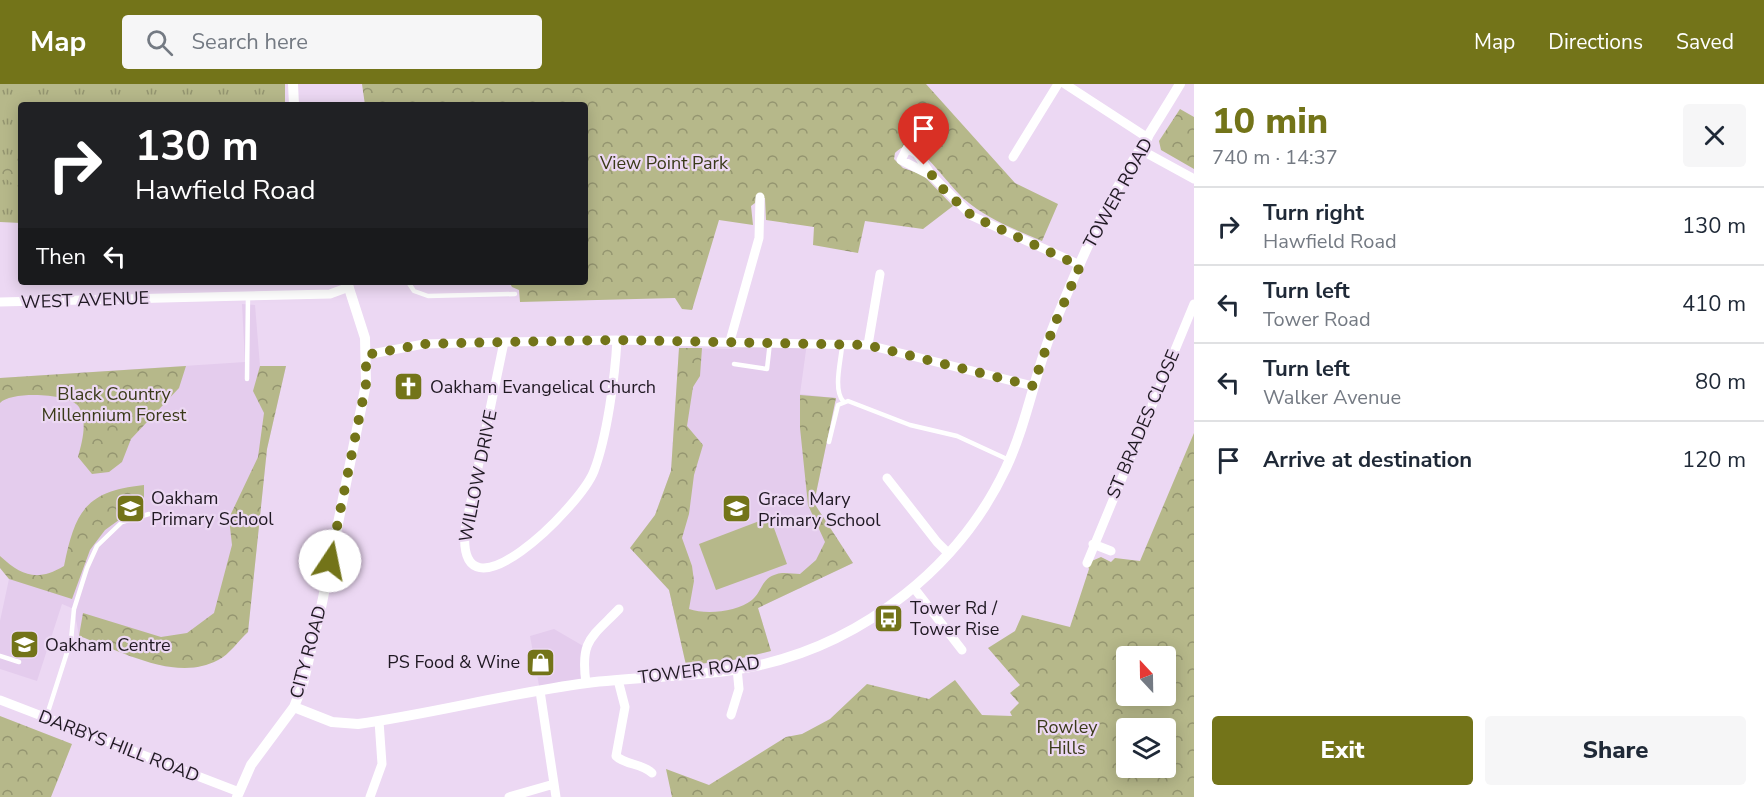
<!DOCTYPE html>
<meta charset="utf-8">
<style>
:root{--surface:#fff;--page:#f6f6f7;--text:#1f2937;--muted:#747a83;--line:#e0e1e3;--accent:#737419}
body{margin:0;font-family:"Nunito Sans",sans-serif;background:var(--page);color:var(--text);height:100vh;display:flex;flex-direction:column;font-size:22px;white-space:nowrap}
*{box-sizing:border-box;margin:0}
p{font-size:20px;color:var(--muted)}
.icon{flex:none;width:33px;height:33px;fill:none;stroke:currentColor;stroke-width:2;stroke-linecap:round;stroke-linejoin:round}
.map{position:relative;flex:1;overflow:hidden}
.sheet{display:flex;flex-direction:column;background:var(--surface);width:570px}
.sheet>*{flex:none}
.guide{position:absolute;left:18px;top:18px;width:570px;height:183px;border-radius:6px;box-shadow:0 3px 15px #0003;background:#202124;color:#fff;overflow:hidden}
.needle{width:39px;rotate:338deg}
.fabs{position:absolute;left:1116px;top:562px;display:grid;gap:12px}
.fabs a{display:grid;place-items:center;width:60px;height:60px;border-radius:6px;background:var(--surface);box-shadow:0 3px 15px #0003;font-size:30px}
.pin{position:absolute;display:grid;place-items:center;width:51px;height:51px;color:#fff;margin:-62px -26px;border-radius:50% 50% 50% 0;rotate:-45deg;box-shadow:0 0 6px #0007}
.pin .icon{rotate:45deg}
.me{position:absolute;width:66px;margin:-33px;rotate:11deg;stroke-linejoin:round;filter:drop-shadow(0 0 4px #0008)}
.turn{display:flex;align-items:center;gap:21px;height:126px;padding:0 18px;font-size:27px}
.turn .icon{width:78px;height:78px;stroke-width:2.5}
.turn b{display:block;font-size:42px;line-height:51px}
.then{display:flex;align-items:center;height:57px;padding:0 18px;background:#0003;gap:12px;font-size:22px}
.round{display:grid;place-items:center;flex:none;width:63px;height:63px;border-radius:6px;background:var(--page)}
.headline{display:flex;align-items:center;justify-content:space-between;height:102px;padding:0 18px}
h1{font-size:36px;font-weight:800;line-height:45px;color:var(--accent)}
.action{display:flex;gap:12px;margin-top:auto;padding:12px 18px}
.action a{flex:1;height:69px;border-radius:6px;background:var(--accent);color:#fff;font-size:24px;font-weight:800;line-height:69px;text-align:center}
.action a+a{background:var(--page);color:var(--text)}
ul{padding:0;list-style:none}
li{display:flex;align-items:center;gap:18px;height:78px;padding:0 18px;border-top:2px solid var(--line)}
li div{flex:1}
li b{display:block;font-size:22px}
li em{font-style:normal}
header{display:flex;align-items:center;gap:36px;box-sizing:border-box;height:84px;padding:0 30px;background:var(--accent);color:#fff}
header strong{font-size:28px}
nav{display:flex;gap:33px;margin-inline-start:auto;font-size:21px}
.search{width:420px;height:54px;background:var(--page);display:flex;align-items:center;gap:15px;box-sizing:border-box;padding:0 21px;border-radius:6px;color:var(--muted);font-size:22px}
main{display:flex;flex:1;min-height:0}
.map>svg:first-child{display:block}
.built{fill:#e4cced}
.grass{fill:url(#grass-tufts)}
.forest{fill:url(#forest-crowns);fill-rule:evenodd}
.pitch{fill:#b6b88a}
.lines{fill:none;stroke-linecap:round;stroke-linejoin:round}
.service{stroke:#fff;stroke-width:4.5}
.minor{stroke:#fff;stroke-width:9}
.tertiary{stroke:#fff;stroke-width:10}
.route{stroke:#737419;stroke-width:10;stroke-dasharray:0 18}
.labels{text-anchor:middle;stroke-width:4.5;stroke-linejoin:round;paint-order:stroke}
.park-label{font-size:18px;fill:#3a3a19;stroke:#ecd8f3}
.street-label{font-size:18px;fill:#201923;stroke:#ecd8f3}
.poi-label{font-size:18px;fill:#201923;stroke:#ecd8f3;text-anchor:start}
</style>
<header>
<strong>Map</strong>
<div class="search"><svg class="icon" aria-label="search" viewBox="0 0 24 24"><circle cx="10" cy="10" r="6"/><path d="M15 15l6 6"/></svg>Search here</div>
<nav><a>Map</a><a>Directions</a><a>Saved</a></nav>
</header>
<main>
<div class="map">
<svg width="1194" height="713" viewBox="0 0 1194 713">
<defs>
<pattern id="grass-tufts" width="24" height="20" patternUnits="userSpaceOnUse" patternTransform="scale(1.5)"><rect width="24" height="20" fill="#b6b88a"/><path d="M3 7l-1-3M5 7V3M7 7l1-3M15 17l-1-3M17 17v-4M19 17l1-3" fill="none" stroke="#949570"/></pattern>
<pattern id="forest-crowns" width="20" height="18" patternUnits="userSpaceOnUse" patternTransform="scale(1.5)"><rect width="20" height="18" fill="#b6b88a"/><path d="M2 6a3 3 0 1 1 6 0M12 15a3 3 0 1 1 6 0" fill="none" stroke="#949570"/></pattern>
</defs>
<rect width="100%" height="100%" fill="#ecd8f3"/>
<path class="built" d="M242 220 255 221 260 282H286L267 365 248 548 219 576 194 584 166 583 79 552 74 525 62 520 37 597 0 585V537L9 495 0 484V294L245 278Z
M807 259 800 310 836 314 814 419 853 479 758 524 771 567 729 577 686 581 669 506 630 464 655 431 671 387 679 264 730 265Z
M554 545 585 563 586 599 540 607 530 552Z"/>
<path class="grass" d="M0 0H285V21H21V139L0 138Z"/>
<path class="forest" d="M362 0H926L1015 99 1058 120 1042 157C1014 145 987 135 964 115 954 106 923 67 916 64 907 60 901 63 895 69L894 75 903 84 923 91 953 122 923 145 865 137 858 169 813 161 814 143 766 136 765 114H756L755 119 751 122 753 141 719 136 692 226 682 225 675 214 520 218 519 206 512 203 509 198H585V21H365Z
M1180 25 1194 33V85L1161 66 1159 57Z
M21 74V104C7 97 0 93 0 77Z
M679 264H702L700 292 693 303 687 342 703 361 694 391 689 430 682 454 692 482 694 497 689 525C706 531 737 528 752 516 762 508 761 494 777 490 783 488 793 490 800 490L816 476 825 458 808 421 800 344V311L836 314 814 419 853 479 758 524 771 567 729 577 686 581 669 506 630 464 655 431 671 387Z
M186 282 179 304 131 355 122 378 109 388 92 390 78 373C82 358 88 338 79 323 70 309 11 307 0 319V294Z
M260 282H286L267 365 248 548C239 556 229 571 218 576 176 599 119 566 79 552L83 529 161 553 187 549 214 529 232 461 229 434 258 373 264 329 253 307Z
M1194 349V713H672L666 685 709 701 786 653 802 650 830 635 867 600 929 615 955 596 982 631 1012 632 1010 628 1019 619 1010 609 1020 601 988 564 1015 547 1022 531 1070 543 1089 485 1087 479 1101 473 1111 478 1115 474 1140 477ZM1126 573H1166V612H1126ZM1126 645H1166V684H1126Z
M144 401V418L105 446 90 466 72 515 9 495 0 484V472C22 492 37 498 64 482 75 427 86 407 144 401Z
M0 632 72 660 51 713H0Z"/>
<path class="pitch" d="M770 433 787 480 716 506 699 460Z"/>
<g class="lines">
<path class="service" d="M408 198 414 207 428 212 515 210
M842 262C841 277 833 305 843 317
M734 280 767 285 770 258
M247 295 248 211
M829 358 838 321 848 317 910 341 957 352 1009 376
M0 572 19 578
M46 634 71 556 74 525 87 484 97 462 122 438 149 430"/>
<path class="minor" d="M1065 0 1148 54
M1141 66 1194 95
M1013 73 1058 0
M932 92 901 76 907 64 917 70 932 92 972 132 1080 181
M0 218 330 210 349 203
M730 257 759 154 760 113
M504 258 465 446C457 545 580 423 594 387 607 353 615 293 617 256
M868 261 880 190
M366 271 424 260 504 258 617 256 868 261 1033 302
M887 394 937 458 948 469
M1093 460 1111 467
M1087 479 1194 220
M914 504 962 566
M618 596 625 623 616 672C625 681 641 679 652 689
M586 599C580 556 591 554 619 525
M540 607 556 713
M0 616 239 708
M731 631 739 605 737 584
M370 713 382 680 379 637
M509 713 554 700"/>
<path class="tertiary" d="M293 0 294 21
M294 623 332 638 358 640C435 629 510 609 587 599 643 592 705 593 760 581 865 557 960 482 1006 384 1027 339 1035 288 1054 241 1070 202 1086 162 1106 125 1128 82 1155 42 1180 0
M237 713 251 681 294 623 303 600 322 519 366 300 365 254 347 198"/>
</g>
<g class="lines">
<path class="route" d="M330 477 366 300V271L424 260 504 258 617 256 867 261 1033 302 1053 244 1080 182 972 132 942 104 924 81"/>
</g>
<defs>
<symbol id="church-square" viewBox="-11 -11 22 22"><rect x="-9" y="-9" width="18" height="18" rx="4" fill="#737419" stroke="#ecd8f3"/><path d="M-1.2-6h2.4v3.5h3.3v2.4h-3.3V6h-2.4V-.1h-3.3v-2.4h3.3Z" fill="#fff"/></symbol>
<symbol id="school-square" viewBox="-11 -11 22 22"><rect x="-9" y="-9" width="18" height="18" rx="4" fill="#737419" stroke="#ecd8f3"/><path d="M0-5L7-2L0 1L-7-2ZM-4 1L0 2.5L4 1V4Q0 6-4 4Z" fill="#fff"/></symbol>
<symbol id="bus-square" viewBox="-11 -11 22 22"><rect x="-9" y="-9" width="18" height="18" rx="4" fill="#737419" stroke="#ecd8f3"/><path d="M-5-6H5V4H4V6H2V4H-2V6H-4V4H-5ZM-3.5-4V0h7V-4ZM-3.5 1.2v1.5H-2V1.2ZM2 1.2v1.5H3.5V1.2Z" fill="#fff"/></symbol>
<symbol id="shop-square" viewBox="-11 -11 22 22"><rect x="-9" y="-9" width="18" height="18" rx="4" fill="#737419" stroke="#ecd8f3"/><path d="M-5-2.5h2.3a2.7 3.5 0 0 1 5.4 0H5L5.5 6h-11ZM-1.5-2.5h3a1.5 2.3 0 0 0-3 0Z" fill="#fff"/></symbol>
</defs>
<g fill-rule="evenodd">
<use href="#church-square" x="392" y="286" width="33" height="33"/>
<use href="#school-square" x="114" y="408" width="33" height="33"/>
<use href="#school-square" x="720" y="408" width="33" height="33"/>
<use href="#bus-square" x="872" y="518" width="33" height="33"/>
<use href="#school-square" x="8" y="544" width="33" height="33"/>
<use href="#shop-square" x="524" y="562" width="33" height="33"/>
</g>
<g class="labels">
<g class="park-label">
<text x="664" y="85">View Point Park</text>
<text x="114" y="316">Black Country<tspan x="114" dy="21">Millennium Forest</tspan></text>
<text x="1067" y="649">Rowley<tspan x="1067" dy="21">Hills</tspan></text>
</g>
<g class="street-label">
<text transform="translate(1118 109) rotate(-61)" y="6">TOWER ROAD</text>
<text transform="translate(85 216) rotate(-2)" y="6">WEST AVENUE</text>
<text transform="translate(1143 340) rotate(-67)" y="6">ST BRADES CLOSE</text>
<text transform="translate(478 392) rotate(-79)" y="6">WILLOW DRIVE</text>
<text transform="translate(308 568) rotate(-75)" y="6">CITY ROAD</text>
<text transform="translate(699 586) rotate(-7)" y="6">TOWER ROAD</text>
<text transform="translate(119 662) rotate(21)" y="6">DARBYS HILL ROAD</text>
</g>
<g class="poi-label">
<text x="430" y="309">Oakham Evangelical Church</text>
<text x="151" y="420">Oakham<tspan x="151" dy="21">Primary School</tspan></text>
<text x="758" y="421">Grace Mary<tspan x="758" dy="21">Primary School</tspan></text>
<text x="910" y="530">Tower Rd /<tspan x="910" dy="21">Tower Rise</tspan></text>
<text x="45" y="567">Oakham Centre</text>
<text x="520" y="584" text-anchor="end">PS Food &amp; Wine</text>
</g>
</g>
</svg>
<div class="fabs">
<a><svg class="needle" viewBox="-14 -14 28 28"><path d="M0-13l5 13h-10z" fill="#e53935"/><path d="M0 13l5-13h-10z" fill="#747a83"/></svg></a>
<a><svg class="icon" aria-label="layers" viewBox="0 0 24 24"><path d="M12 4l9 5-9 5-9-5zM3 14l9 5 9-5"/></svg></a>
</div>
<div class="pin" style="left:924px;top:81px;background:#d93025"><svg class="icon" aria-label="arrive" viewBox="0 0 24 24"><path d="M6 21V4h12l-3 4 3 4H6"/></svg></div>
<svg class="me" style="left:330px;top:477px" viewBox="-20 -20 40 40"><circle r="19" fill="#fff"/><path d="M0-13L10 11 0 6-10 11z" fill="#737419"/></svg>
<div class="guide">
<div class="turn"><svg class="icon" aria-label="right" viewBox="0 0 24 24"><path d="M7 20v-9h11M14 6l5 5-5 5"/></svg><div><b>130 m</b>Hawfield Road</div></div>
<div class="then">Then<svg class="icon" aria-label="left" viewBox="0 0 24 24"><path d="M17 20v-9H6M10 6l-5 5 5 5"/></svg></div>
</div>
</div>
<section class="sheet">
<div class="headline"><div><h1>10 min</h1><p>740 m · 14:37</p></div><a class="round"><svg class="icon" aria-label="close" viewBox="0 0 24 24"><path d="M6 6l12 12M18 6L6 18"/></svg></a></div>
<ul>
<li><svg class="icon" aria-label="right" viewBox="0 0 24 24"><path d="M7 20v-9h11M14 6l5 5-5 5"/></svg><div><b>Turn right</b><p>Hawfield Road</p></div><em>130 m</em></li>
<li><svg class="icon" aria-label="left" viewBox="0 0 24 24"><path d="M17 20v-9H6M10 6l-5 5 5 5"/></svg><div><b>Turn left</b><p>Tower Road</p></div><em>410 m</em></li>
<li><svg class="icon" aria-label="left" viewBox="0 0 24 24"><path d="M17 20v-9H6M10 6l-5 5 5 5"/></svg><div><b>Turn left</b><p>Walker Avenue</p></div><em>80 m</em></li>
<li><svg class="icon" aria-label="arrive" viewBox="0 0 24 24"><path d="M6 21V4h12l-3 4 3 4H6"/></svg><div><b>Arrive at destination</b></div><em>120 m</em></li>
</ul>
<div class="action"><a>Exit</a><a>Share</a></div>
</section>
</main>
